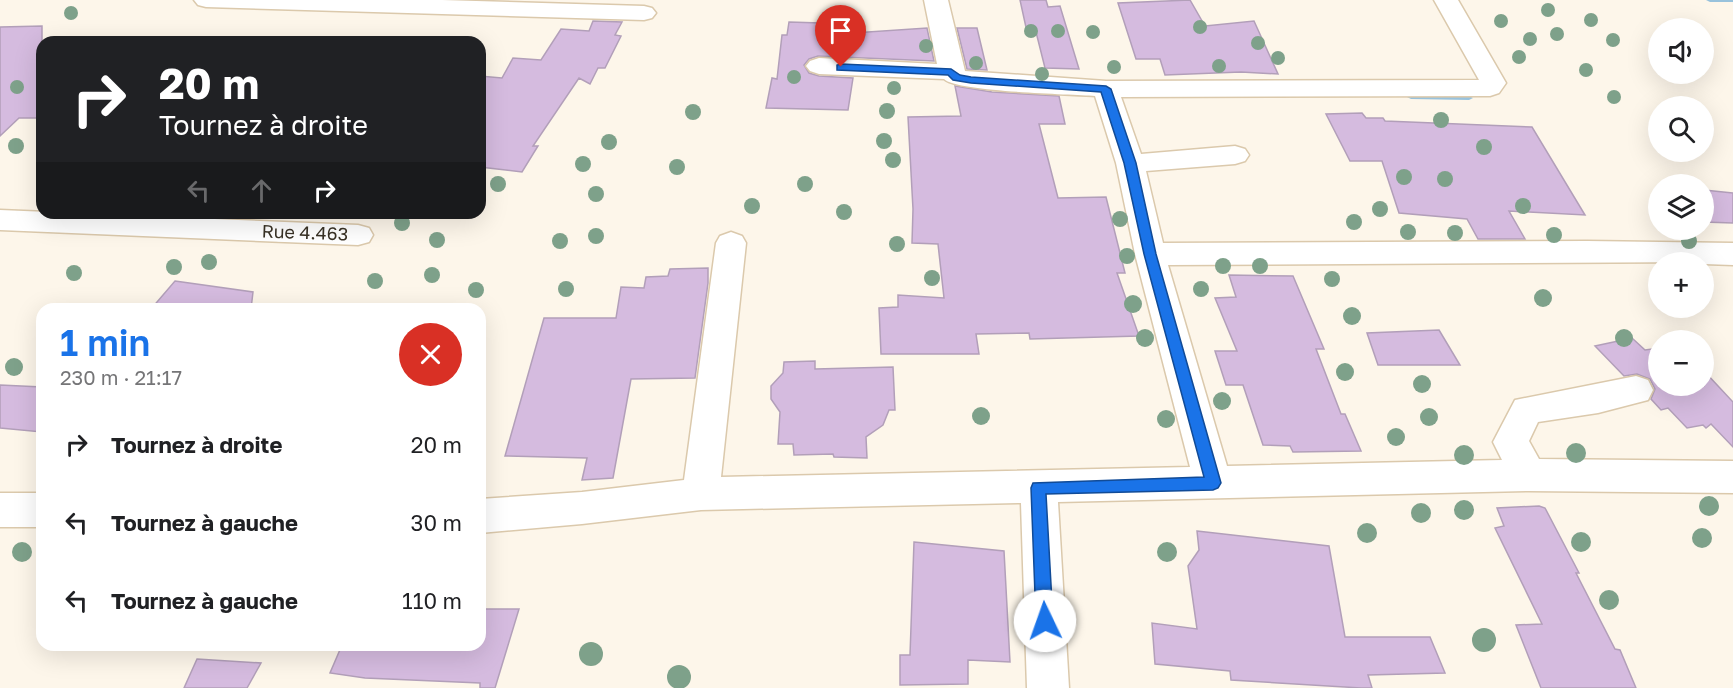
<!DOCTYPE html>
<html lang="fr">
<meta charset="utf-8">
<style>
:root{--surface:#fff;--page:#f2f2f2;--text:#202124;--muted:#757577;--accent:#1a73e8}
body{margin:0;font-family:"Golos Text",sans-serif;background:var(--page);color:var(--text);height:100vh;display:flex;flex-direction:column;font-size:22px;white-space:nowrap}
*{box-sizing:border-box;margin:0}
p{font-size:20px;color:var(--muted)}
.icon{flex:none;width:33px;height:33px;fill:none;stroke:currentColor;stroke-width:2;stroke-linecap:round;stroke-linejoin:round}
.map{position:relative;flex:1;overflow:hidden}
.drawer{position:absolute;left:36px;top:303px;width:450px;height:348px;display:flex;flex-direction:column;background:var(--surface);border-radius:18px;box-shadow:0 6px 24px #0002}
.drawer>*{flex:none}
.hud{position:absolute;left:36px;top:36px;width:450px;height:183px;border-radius:18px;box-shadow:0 6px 24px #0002;background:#202124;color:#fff;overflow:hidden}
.controls{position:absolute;left:1648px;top:18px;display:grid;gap:12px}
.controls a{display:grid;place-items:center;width:66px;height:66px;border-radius:50%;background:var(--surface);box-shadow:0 6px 24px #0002;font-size:30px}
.pin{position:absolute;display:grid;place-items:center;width:51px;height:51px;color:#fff;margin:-62px -26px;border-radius:50% 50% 50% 0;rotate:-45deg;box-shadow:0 0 6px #0007}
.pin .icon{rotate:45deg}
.me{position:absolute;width:66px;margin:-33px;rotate:357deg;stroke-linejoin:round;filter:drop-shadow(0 0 4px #0008)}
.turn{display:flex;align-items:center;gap:21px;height:126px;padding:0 24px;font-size:27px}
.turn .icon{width:78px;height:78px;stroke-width:2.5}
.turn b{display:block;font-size:42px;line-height:51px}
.lanes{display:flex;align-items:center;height:57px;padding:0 24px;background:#0003;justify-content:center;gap:30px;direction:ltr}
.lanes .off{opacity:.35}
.round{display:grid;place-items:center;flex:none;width:63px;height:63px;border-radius:32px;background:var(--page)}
.head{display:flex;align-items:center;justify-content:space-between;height:102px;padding:0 24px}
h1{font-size:36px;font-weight:600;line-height:45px;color:var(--accent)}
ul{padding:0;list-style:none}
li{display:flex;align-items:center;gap:18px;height:78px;padding:0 24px}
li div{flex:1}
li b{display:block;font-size:22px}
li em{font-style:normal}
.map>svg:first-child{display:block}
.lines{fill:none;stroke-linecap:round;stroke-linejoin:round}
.stream{fill:#98c2dc;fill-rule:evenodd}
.building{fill:#d5bbdf;stroke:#b29fb9;stroke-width:1.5}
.minor-casing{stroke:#dbc9ac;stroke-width:3}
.minor{fill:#fff;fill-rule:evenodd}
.tree{fill:#7ea18a}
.route{fill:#1a73e8;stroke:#114b97;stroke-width:1.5}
.labels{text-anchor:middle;stroke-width:6;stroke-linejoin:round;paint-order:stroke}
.street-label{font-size:18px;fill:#383125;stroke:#fff}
</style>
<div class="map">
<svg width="1733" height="688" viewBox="0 0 1733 688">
<rect width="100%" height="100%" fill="#fdf6ea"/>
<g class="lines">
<path class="stream" d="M1706 0H1733V2H1710Z
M1408 95 1469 96 1473 98 1469 100 1411 99 1407 97Z"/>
</g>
<path class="building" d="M1020 0H1046L1048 7 1060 6 1079 69 1045 68 1036 32H1027Z
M1190 0 1205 26 1254 21 1278 74 1241 72 1165 75 1160 59H1136L1118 3Z
M593 21 622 22 615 35 621 36 605 68H598L590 84 579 78 533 146H538L522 172 480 167V76L502 78 513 58 541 60 561 29 589 31Z
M789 22 852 24 853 33 927 28 934 61 818 56 809 59 804 65 809 73 819 76 853 78 848 110 766 108 772 78 777 79 782 35H787Z
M42 26V118H19L0 136V27Z
M957 28H977L987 70 967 69Z
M955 86 992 92 1059 96 1065 124H1039L1058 198 1106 197 1125 273H1117L1139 336 1030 339 1029 333 976 334 979 354H881L879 308 898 307V295L944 298 938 244 912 243 913 209 908 117 961 116Z
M1362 113 1366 118H1383L1385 121 1532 127 1585 215 1509 211 1525 239H1478L1467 219 1399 213 1382 161H1350L1326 114Z
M1704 190 1733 193V223L1704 222Z
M708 268V283L695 378 631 379 613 478 582 480 587 458 505 456 544 318H616L621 287 644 288 646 277 668 276 670 269Z
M1229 275 1293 276 1324 349H1316L1341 414H1345L1361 451 1293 452 1290 446 1263 445 1243 385H1226L1215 351H1237L1215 298 1236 297Z
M175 281 253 292 251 309H151Z
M1439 330 1460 365H1378L1367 333Z
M1632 338 1645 350 1659 348V386H1704V371L1733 402V447L1711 424 1706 428 1703 425 1687 428 1668 408 1661 410 1651 399 1655 389 1650 379 1637 374 1624 376 1595 346Z
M815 361V369L893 367 895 410H889L883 425 866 437 867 458 834 457 833 454 794 455 793 444H778L780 412 771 399V386L783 373 784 362Z
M0 385 42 387V432L0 428Z
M1539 506 1545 508 1579 573H1576L1615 649 1620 650 1636 688H1541L1516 625 1542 624 1495 528 1504 526 1497 508Z
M1197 531 1329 546 1345 637H1430L1445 673 1368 675 1372 688H1361L1231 680 1230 671 1155 664 1152 623 1197 629 1188 566 1199 550Z
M914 542 1004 551 1010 662 968 660V684L900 685V655H910Z
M480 609H519L495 688H480V683L365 678 330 673 342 645H480Z
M197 659 261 663 247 688H184Z"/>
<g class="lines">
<defs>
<path id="minor" d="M194 0H442L644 6 652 8 656 13 652 18 644 20 206 7 198 5Z
M924 0H948L965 71 1106 81 1479 80 1434 0H1458L1506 83 1499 93 1490 96 1121 97 1141 154 1235 146 1245 149 1249 155 1245 161 1235 164 1146 171 1163 243 1587 241 1733 243V265L1704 264V262L1168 265 1227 466 1502 460 1493 442 1515 400 1636 376 1648 380 1653 390 1648 400 1598 413 1538 422 1529 441 1539 459 1733 461V493L1529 491 1058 502 1069 688H1027L1021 503 701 510 582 524 480 533V499L582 492 684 480 716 243 720 236 731 232 742 236 746 243 721 477 1190 467 1135 254 1116 163 1095 96C1070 94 957 92 944 79L819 74 810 71 806 66 810 61 819 58 937 64Z
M0 210 358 225 369 228 373 235 369 242 358 245 0 230Z
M0 493H42V527H0Z"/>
</defs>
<use href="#minor" class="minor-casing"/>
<use href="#minor" class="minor"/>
</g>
<g class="tree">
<circle cx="1548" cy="10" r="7"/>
<circle cx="71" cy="13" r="7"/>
<circle cx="1591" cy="20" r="7"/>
<circle cx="1501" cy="21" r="7"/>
<circle cx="1200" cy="27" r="7"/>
<circle cx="1031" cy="31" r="7"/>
<circle cx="1058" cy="31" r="7"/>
<circle cx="1093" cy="32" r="7"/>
<circle cx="1557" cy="34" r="7"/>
<circle cx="1530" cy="39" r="7"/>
<circle cx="1613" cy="40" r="7"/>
<circle cx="1258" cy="43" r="7"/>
<circle cx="926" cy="46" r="7"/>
<circle cx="1519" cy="57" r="7"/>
<circle cx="1278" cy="58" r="7"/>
<circle cx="976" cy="63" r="7"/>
<circle cx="1219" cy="66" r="7"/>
<circle cx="1114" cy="67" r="7"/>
<circle cx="1586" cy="70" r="7"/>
<circle cx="1042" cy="74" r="7"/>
<circle cx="794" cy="77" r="7"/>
<circle cx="17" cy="87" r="7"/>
<circle cx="894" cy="88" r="7"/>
<circle cx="1614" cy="97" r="7"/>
<circle cx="887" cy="111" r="8"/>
<circle cx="693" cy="112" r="8"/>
<circle cx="1441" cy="120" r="8"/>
<circle cx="884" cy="141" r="8"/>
<circle cx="609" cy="142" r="8"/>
<circle cx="16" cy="146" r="8"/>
<circle cx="1484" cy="147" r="8"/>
<circle cx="893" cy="160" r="8"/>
<circle cx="583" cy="164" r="8"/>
<circle cx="677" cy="167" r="8"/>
<circle cx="1404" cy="177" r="8"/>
<circle cx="1445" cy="179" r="8"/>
<circle cx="498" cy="184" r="8"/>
<circle cx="805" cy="184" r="8"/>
<circle cx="596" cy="194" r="8"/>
<circle cx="752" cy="206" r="8"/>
<circle cx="1523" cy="206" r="8"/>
<circle cx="1380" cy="209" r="8"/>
<circle cx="844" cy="212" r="8"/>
<circle cx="1120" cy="219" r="8"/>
<circle cx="1354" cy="222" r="8"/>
<circle cx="402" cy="223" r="8"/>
<circle cx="1408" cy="232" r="8"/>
<circle cx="1455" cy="233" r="8"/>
<circle cx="1554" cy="235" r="8"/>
<circle cx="596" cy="236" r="8"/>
<circle cx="437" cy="240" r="8"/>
<circle cx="560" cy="241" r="8"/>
<circle cx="1689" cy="241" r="8"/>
<circle cx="897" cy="244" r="8"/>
<circle cx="1127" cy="256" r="8"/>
<circle cx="209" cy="262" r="8"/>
<circle cx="1223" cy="266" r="8"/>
<circle cx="1260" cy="266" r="8"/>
<circle cx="174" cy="267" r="8"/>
<circle cx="74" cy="273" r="8"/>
<circle cx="432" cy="275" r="8"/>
<circle cx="932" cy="278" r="8"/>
<circle cx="1332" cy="279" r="8"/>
<circle cx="375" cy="281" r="8"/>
<circle cx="566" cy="289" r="8"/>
<circle cx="1201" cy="289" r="8"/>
<circle cx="476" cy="290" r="8"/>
<circle cx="1543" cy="298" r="9"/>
<circle cx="1133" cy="304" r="9"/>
<circle cx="1352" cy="316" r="9"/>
<circle cx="1145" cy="338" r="9"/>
<circle cx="1624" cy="338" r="9"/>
<circle cx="14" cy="367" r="9"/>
<circle cx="1345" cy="372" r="9"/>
<circle cx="1422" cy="384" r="9"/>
<circle cx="1222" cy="401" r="9"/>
<circle cx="981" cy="416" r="9"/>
<circle cx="1429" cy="417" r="9"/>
<circle cx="1166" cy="419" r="9"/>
<circle cx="1396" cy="437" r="9"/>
<circle cx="1576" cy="453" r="10"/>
<circle cx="1464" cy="455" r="10"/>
<circle cx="1709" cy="506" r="10"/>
<circle cx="1464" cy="510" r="10"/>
<circle cx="1421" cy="513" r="10"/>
<circle cx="1367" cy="533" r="10"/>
<circle cx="1702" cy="538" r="10"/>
<circle cx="1581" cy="542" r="10"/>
<circle cx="22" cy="552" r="10"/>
<circle cx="1167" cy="552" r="10"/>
<circle cx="1609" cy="600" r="10"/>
<circle cx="1484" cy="640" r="12"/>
<circle cx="591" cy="654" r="12"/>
<circle cx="679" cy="677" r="12"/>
</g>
<path class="route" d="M841 64 951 69 960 75 971 77 1106 86 1111 89 1136 163 1156 254 1221 483 1218 488 1213 490 1046 494 1053 621 1051 627 1045 629 1039 627 1036 621 1031 488 1033 483 1204 477 1144 254 1124 163 1101 92 971 83 953 80 948 75 837 70V65Z"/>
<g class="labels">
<g class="street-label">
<text transform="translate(305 233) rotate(2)" y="6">Rue 4.463</text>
</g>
</g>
</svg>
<div class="controls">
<a><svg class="icon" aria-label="sound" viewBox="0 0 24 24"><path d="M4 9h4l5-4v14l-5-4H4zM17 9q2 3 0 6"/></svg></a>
<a><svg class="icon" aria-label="search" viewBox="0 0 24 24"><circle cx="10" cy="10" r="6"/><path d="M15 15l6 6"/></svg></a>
<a><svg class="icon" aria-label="layers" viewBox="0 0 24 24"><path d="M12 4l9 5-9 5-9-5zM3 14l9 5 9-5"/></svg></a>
<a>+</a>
<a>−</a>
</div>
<div class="pin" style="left:841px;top:67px;background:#d93025"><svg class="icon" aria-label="arrive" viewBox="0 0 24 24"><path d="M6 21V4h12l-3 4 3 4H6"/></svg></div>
<svg class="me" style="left:1045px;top:621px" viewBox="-20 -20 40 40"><circle r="19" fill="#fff"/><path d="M0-13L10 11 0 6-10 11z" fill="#1a73e8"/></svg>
<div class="hud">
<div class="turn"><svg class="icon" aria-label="right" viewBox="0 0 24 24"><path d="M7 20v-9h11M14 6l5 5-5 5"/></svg><div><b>20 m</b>Tournez à droite</div></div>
<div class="lanes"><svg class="icon off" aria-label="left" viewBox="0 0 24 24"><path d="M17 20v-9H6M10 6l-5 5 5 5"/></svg><svg class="icon off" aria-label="ahead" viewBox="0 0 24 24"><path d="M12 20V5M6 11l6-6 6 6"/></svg><svg class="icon" aria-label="right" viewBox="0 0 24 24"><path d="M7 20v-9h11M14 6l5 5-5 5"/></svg></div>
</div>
<section class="drawer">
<div class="head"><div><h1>1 min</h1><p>230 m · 21:17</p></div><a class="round" style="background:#d93025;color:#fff"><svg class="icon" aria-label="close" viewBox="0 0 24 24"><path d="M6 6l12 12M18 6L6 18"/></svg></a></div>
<ul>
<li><svg class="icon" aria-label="right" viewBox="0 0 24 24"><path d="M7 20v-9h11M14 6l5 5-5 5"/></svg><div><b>Tournez à droite</b></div><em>20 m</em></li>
<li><svg class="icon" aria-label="left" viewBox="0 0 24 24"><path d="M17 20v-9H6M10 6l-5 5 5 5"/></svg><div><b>Tournez à gauche</b></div><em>30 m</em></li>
<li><svg class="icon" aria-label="left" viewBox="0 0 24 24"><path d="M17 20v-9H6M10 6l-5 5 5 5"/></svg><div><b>Tournez à gauche</b></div><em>110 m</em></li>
</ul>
</section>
</div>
